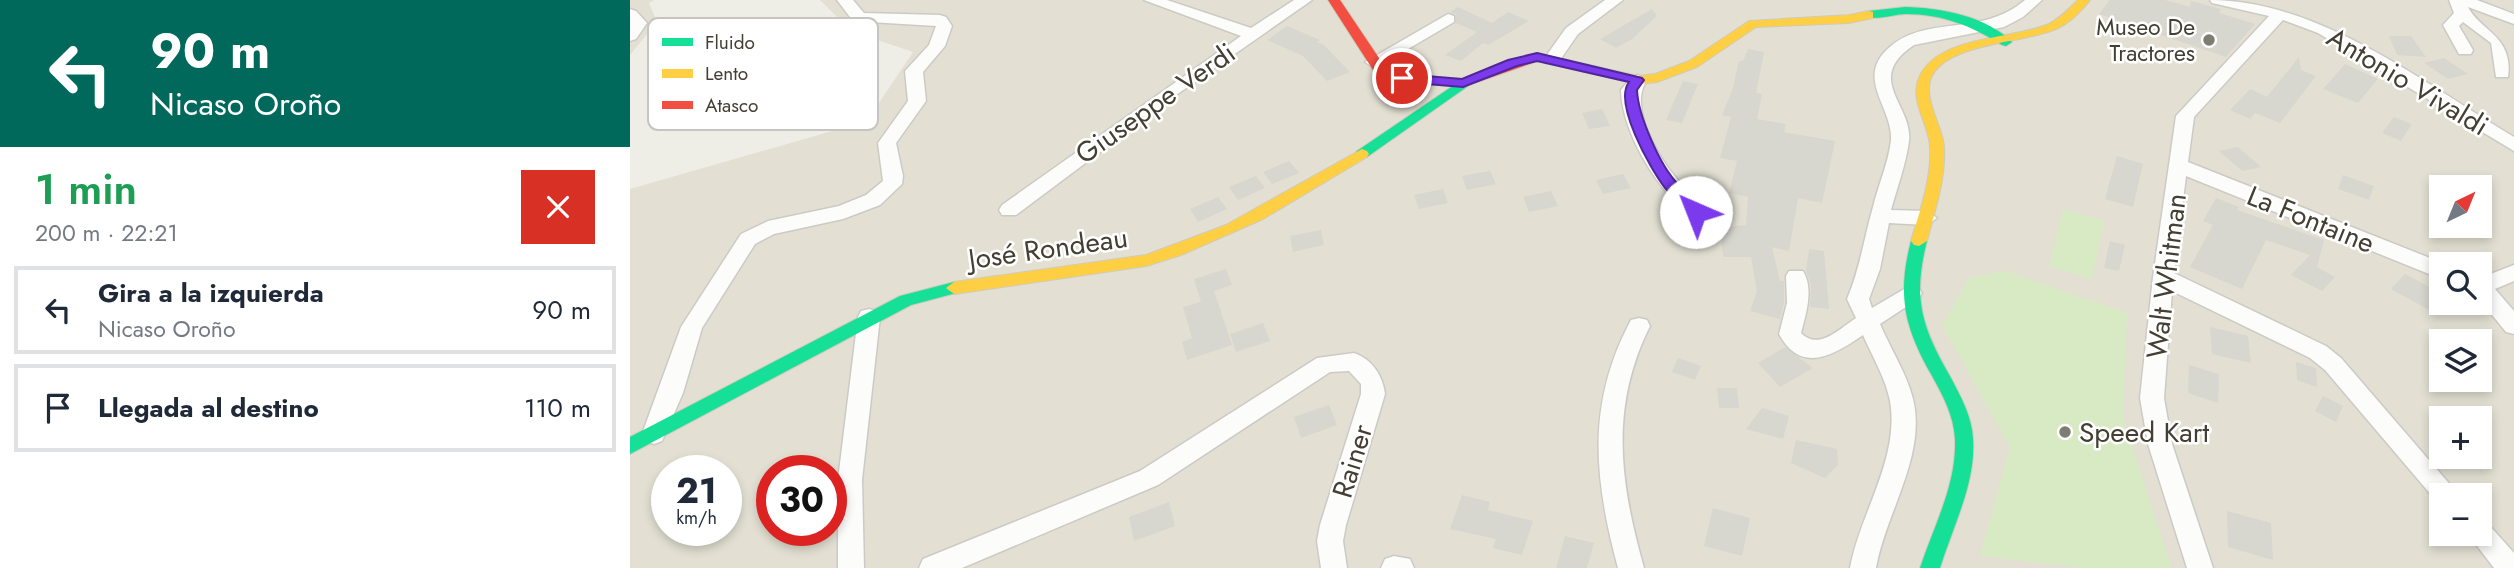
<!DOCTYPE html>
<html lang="es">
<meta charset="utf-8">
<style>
:root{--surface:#fff;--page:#f2f2f3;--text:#1f2937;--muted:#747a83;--line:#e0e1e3}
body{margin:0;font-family:Jost,sans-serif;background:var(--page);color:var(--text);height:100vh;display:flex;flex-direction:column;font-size:26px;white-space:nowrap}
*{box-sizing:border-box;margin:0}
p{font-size:23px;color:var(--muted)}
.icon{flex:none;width:38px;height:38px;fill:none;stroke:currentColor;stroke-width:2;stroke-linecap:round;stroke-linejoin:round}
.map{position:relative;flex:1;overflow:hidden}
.panel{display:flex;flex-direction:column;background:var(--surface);width:630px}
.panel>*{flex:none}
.guide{background:#00695c;color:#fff;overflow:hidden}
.needle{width:46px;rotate:43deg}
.controls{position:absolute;left:1799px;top:175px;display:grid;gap:14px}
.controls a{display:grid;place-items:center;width:63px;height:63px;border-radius:0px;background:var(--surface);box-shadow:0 4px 10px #0003;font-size:35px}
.speed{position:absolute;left:21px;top:455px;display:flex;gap:14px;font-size:35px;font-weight:700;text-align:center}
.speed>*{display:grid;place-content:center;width:91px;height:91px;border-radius:50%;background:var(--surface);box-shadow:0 4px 10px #0003;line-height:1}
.speed small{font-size:18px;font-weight:400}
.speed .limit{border:10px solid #d22;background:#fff;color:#111}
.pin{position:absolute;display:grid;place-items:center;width:60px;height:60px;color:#fff;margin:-30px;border:4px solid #fff;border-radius:50%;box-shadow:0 2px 7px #0007}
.me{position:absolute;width:77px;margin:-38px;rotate:316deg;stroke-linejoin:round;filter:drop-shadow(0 0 5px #0008)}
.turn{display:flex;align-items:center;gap:24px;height:147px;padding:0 35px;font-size:32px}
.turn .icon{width:91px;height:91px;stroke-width:2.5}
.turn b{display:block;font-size:49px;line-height:60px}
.round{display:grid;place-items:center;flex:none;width:74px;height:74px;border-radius:0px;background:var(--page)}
.summary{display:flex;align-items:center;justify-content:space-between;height:119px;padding:0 35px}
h1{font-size:42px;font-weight:600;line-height:52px;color:#1e9e55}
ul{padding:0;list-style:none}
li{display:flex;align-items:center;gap:21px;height:88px;margin:0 14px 10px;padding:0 21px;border:4px solid var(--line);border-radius:0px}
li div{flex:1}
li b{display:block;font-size:26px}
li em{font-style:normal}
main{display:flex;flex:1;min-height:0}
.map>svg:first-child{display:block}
.residential{fill:#e3e0d3;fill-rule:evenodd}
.green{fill:#d7eac4}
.building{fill:#d7d6cf}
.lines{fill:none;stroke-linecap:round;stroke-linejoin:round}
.street-casing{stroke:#cccac4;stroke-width:3}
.fast-casing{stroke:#cecbbd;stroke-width:2}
.slow-casing{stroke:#cecbbd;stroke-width:2}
.jam-casing{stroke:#cecbbd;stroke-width:2}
.street{fill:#fcfcfb;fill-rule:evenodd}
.fast{fill:#16e098;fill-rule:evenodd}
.slow{fill:#ffcf43;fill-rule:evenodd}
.jam{fill:#f24e42;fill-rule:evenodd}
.route{fill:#7c3aed;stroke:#51269a;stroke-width:2}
.poi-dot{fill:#7f7c72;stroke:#fff;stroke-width:2.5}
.labels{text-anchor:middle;stroke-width:5;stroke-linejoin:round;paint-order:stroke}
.far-poi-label{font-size:23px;fill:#433f33;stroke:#fff;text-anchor:end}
.street-label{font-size:28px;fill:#433f33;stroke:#fff}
.poi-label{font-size:28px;fill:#433f33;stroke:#fff;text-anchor:start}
.key{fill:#fff;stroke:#c7c5c2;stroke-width:2}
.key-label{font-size:19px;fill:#433f33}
</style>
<main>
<section class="panel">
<div class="guide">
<div class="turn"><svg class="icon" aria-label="left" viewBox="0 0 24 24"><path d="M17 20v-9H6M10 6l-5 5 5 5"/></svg><div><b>90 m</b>Nicaso Oroño</div></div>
</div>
<div class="summary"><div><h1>1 min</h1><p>200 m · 22:21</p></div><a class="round" style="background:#d93025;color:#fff"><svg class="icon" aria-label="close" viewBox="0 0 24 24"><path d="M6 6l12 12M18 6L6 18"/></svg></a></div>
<ul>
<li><svg class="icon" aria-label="left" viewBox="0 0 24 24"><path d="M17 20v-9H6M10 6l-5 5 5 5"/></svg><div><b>Gira a la izquierda</b><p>Nicaso Oroño</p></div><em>90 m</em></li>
<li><svg class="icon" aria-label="arrive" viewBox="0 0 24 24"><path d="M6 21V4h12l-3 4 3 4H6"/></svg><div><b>Llegada al destino</b></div><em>110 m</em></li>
</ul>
</section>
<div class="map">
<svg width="1884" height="568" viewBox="0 0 1884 568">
<rect width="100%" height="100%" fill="#eeede6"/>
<path class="residential" d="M0 0H24L19 3 27 22 0 55Z
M190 0H1884V568H0V189L237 121 283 52 221 31ZM1811 187H1850V226H1811ZM1811 264H1850V303H1811ZM1811 341H1850V380H1811ZM1811 418H1850V457H1811ZM37 471H96V530H37ZM142 471H201V530H142ZM1811 495H1850V534H1811Z"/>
<path class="green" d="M1433 209 1474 221 1462 279 1419 266Z
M1375 271 1497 313 1493 418 1541 568H1456L1350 556 1380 447 1312 325 1339 278Z"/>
<path class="building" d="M1480 0H1535L1560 7 1561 1 1591 9 1589 13 1625 24 1596 57 1469 14Z
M828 7 862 23 878 12 899 21 858 45 853 43 831 61 815 55 847 32 826 23V14L820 12Z
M1022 9 1027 16 1002 39 986 48 970 39Z
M657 26 690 40 687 42 694 45 720 72 697 81 673 56 637 40Z
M1759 36H1781L1796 57 1767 55Z
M1118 49 1134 52 1126 93 1132 94 1127 119 1156 124 1154 132 1205 141 1192 203 1168 198 1159 251 1142 247 1150 281H1154V303L1150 319 1120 311 1127 291 1121 257H1093L1090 228 1116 225 1118 197 1099 193 1107 161 1090 158 1101 117 1092 115 1102 91 1109 61H1113Z
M1669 57 1671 70 1686 76 1650 123 1625 113 1620 119 1600 110 1620 89 1637 97Z
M1814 58 1838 74 1818 79 1794 63Z
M1715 64 1748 79 1728 103 1693 89Z
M1053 81 1068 84 1052 123 1036 120Z
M972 109 980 126 959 129 952 113Z
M1764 117 1782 124 1771 141 1752 133Z
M1608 147 1631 167 1612 171 1589 151Z
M1487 156 1513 164 1503 207 1475 199Z
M659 161 669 173 642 184 633 172Z
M860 171 866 184 837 190 832 176Z
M993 174 1001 188 973 194 966 180Z
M1713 175 1744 186 1739 200 1708 189Z
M626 176 635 188 608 200 599 187Z
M813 189 818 203 789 209 784 195Z
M921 191 928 206 899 212 893 197Z
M588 197 597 209 568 222 560 209Z
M1586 198 1609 207 1607 210 1694 240 1687 267 1705 277 1692 291 1661 275 1680 255 1636 240 1612 289 1560 267 1583 225 1573 221Z
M691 230 694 245 663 252 660 236Z
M1480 241 1495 245 1489 271 1474 268Z
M1179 249 1194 251 1199 309 1180 307 1181 285 1176 271Z
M596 269 602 285 584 291 602 345 557 360 552 342 562 338 553 307 571 302 564 279Z
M1775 274 1811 293 1799 310 1761 289Z
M633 323 640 341 606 352 600 334Z
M1580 327 1618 336 1621 363 1582 354Z
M1155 347 1183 368 1150 387 1128 363Z
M1048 358 1071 366 1065 380 1042 372Z
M1666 362 1686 368 1687 387 1667 380Z
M1559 365 1589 374 1588 403 1558 393Z
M1087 388H1107L1109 408H1089Z
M1693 396 1713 406 1706 422 1685 411Z
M699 405 707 425 671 438 664 417Z
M1132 408 1159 416 1153 439 1116 429Z
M1166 440 1207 449 1208 465 1195 478 1161 463Z
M832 495 860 502 858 510 903 521 892 555 863 548 866 539 820 529Z
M539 502 545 526 504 541 499 517Z
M1083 508 1120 518 1112 556 1074 546Z
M1597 511 1641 523 1643 560 1598 547Z
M935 536 964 543 957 568H926Z"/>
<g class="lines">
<defs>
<path id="street" d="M207 0H223L234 13 310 15 316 17 322 26 315 46 293 72 296 101 266 143 273 176 272 184 250 205 213 219 144 234 125 244 72 328 53 393 32 441 24 444 16 441 12 434 51 327 111 234 138 221 209 206 236 195 253 181 248 143 278 101 275 71 299 45 306 26 223 21Z
M514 0H537L621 28 664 0H682L549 93 386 215H372L369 210 372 205 611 36Z
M975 0H993L948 34 928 63H916L914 59 936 28Z
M1395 0H1412L1393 17 1374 27 1284 45C1233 79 1283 105 1279 141 1276 164 1267 188 1261 210L1297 211 1307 218 1297 225 1259 223 1250 269 1239 299 1242 308 1281 285 1288 287 1292 293 1288 299 1250 324C1260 348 1277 374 1283 399 1297 456 1255 514 1246 568H1220C1230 513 1270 458 1260 401 1256 379 1242 356 1233 335 1204 355 1171 375 1149 334L1157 303 1156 276 1159 271H1173C1184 289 1176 314 1171 333 1189 351 1209 329 1226 318L1217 299C1230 269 1234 238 1243 207 1248 186 1259 161 1261 140 1263 107 1223 77 1261 46 1298 15 1352 37 1395 0Z
M1580 0C1689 0 1793 83 1884 137V151L1688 33 1653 20 1564 117 1558 162 1815 264H1811V278L1804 276 1556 176 1544 273 1696 346 1711 358 1829 495H1811V504L1808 503 1695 370 1680 358 1542 291 1534 398 1542 444 1583 568H1557L1518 444 1510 398 1523 277 1546 116 1639 16 1582 3Z
M1819 0H1847L1884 14V24L1838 7C1849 30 1884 36 1878 77H1866L1861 43 1833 22 1829 26 1843 50 1841 54H1829L1813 25 1824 13Z
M0 9 6 11 17 23 6 39 0 41Z
M818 14 824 16V22L749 66 743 67 735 62Z
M1008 75 1017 80C998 107 1028 157 1047 179 1057 191 1069 197 1076 212L1073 217H1059C1052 205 1042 199 1034 189 1013 163 992 124 991 90L1002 76Z
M1884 265V281L1865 289 1884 311V334L1876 332 1850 300V278Z
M239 309 247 311 250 317 232 480 234 568H208V480L228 317 231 311Z
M1009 318 1017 320 1020 326C979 408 990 483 1014 568H988C964 479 956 404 1001 320Z
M724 353C742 359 753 376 755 394L716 525 713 541 717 568H691L687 541 690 525 731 394V384L719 371 700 372 528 485 332 568H289L293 559 510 471 687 358Z
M1850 522 1859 525 1884 553V568H1864L1838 534H1850Z
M764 556 780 559 784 568H751L755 559Z"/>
<path id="fast" d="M1275 7C1311 8 1356 16 1382 42L1376 46 1372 45C1342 26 1312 14 1276 14 1264 14 1243 22 1233 15L1239 11Z
M833 79 839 83 838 86 737 157H727L725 154 727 151Z
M1289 236 1297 241C1282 299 1292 328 1321 378 1331 397 1342 417 1343 439 1346 483 1323 526 1310 568H1290C1304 526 1327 484 1325 439 1324 415 1312 394 1301 374 1274 326 1267 295 1281 241Z
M324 282 330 284 332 288 330 292 281 305 0 454V437L270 296Z"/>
<path id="slow" d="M1448 0H1460C1451 11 1441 22 1428 28 1396 44 1316 42 1301 78 1293 100 1312 125 1314 146 1316 178 1305 210 1297 241L1289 246 1284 245 1281 241C1290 210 1302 179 1300 146 1299 125 1279 100 1289 78 1307 35 1382 40 1419 24 1430 18 1439 9 1448 0Z
M1239 11 1243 12V18L1219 23 1126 27 1067 67 1027 82 1008 84 951 71 949 68 955 64 1008 76 1025 74 1059 61 1119 21 1219 15Z
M732 149 737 151 739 154 737 157 633 219 551 255 516 266 324 294 316 288 324 282 516 255 596 225Z"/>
<path id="jam" d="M698 0H710L755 67 774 74 832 79 907 53 959 65 961 68 955 72 908 61 833 87 767 81 745 73Z"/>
</defs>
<use href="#street" class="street-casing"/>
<use href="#fast" class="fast-casing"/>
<use href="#slow" class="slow-casing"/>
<use href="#jam" class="jam-casing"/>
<use href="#street" class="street"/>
<use href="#fast" class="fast"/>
<use href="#slow" class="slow"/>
<use href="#jam" class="jam"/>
</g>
<path class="route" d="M907 53 1012 78 1014 80 1007 90C1008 115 1030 166 1048 184 1058 194 1068 198 1074 212L1072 216H1061C1054 203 1043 198 1035 188 1020 168 983 103 999 82L907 61 887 66 833 87 772 82 766 78 772 74 832 79 878 60Z"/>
<g class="poi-dot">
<circle cx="1579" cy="40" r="7"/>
<circle cx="1435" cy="432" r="7"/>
</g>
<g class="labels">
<g class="far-poi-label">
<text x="1565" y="35">Museo De<tspan x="1565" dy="26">Tractores</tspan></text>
</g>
<g class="street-label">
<text transform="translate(1778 81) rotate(31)" y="10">Antonio Vivaldi</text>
<text transform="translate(525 103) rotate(-35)" y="10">Giuseppe Verdi</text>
<text transform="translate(1681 219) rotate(22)" y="10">La Fontaine</text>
<text transform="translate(418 248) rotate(-8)" y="10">José Rondeau</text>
<text transform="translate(1536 276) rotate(-83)" y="10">Walt Whitman</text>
<text transform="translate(722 461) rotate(-73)" y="10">Rainer</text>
</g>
<g class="poi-label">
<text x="1449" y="442">Speed Kart</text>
</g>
</g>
<rect x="18" y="18" width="230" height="112" rx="10" class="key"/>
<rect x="32" y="38" width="31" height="8" fill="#16e098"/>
<rect x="32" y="69" width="31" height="9" fill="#ffcf43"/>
<rect x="32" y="101" width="31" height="8" fill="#f24e42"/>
<g class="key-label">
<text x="75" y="49">Fluido</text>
<text x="75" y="80">Lento</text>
<text x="75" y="112">Atasco</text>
</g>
</svg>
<div class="controls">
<a><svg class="needle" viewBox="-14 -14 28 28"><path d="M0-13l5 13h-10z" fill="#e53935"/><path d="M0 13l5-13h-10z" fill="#747a83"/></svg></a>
<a><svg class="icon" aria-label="search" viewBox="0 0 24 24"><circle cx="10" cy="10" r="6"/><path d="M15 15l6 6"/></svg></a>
<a><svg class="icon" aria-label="layers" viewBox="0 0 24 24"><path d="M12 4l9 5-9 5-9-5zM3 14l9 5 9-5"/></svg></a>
<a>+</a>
<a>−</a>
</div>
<div class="speed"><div>21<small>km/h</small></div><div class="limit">30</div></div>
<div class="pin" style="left:772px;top:78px;background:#d93025"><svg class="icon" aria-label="arrive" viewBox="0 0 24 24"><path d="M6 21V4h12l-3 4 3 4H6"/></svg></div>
<svg class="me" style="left:1066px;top:212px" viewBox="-20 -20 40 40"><circle r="19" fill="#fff"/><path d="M0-13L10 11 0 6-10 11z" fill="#7c3aed"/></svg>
</div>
</main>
